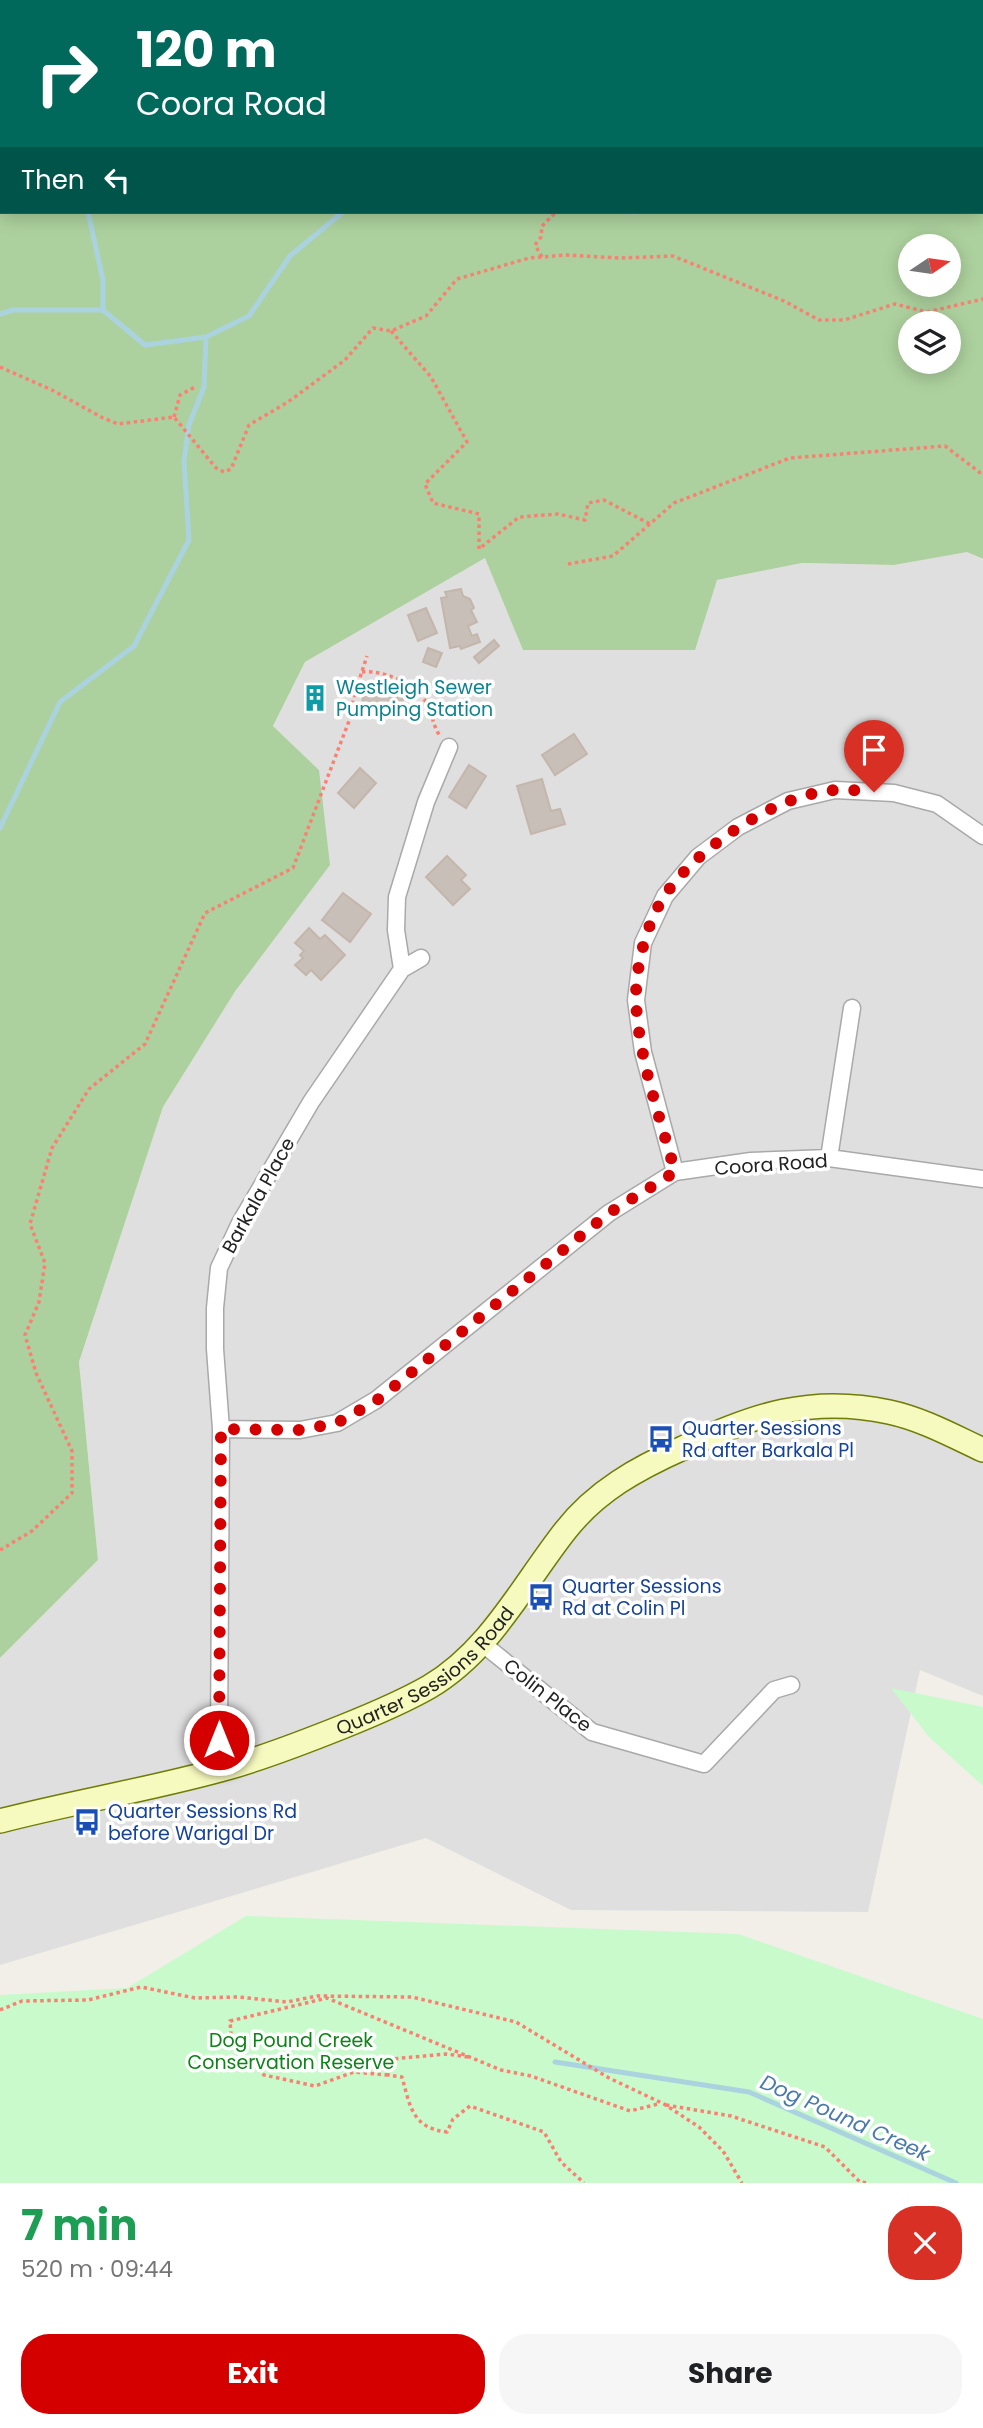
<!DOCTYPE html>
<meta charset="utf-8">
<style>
:root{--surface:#fff;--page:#f6f6f6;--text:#202124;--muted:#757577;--accent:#d40000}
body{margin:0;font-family:Poppins,sans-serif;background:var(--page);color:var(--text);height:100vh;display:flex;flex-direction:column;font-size:26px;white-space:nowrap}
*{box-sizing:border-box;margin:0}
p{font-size:23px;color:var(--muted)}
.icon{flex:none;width:38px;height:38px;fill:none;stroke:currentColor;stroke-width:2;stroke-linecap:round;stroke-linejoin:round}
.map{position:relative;height:2183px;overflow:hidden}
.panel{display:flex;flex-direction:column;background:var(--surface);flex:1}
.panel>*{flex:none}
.top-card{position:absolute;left:0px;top:0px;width:984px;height:214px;box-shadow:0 4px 18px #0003;background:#00695c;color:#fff;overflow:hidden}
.needle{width:46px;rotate:77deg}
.buttons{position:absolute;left:898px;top:234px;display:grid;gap:14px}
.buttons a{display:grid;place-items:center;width:63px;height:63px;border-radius:50%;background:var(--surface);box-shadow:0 4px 18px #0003;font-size:35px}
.pin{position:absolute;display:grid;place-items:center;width:60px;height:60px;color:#fff;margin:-72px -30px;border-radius:50% 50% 50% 0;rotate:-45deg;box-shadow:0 0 7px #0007}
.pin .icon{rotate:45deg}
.me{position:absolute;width:77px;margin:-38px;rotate:0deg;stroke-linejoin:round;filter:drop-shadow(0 0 5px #0008)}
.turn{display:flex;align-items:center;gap:24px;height:147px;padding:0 21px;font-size:32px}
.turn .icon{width:91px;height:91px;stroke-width:2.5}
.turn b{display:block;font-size:49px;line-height:60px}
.then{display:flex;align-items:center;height:66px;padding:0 21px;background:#0003;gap:14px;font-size:26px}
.round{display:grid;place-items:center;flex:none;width:74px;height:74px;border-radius:28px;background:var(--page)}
.overview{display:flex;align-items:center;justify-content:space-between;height:119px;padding:0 21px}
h1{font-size:42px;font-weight:700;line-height:52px;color:#1e9e55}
.button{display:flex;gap:14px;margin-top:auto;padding:14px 21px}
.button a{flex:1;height:80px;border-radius:28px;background:var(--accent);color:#fff;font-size:28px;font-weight:700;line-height:80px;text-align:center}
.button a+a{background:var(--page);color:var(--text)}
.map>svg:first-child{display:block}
.residential{fill:#e0dfdf}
.forest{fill:#add19e;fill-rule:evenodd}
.park{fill:#c8facc}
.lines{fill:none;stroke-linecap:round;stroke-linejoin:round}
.stream{stroke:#aad3df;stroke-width:5}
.building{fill:#c7bfb8;stroke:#c4b6ab;stroke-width:2}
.minor-casing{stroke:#a9a9a9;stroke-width:19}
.secondary-casing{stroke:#707d05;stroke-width:26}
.path{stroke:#fa8072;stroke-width:3.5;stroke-dasharray:3.5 3.5;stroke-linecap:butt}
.minor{stroke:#fff;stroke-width:16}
.secondary{stroke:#f7fabf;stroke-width:23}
.route{stroke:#d40000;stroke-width:12;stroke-dasharray:0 21.6}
.labels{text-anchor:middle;stroke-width:7;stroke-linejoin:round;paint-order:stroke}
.culture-label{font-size:19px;fill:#0d838f;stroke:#fff;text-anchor:start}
.street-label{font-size:19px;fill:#222;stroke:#fff}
.transit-label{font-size:19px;fill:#164399;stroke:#fff;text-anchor:start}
.park-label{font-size:19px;fill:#0c8416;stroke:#fff}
.water-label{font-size:21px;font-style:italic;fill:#4a7aab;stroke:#fff}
</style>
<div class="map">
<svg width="983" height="2183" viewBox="0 0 983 2183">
<rect width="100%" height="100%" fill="#f2efe9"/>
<path class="residential" d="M967 551 983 560V1696L920 1670 868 1912 571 1910 426 1838 0 1965V1658L98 1560 79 1362 163 1107 236 990 319 770 273 726 305 662 485 557 717 580 802 563 894 565Z"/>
<path class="forest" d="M0 0H983V559L967 552 894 565 802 563 717 580 695 650H523L485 558 305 662 273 726 319 770 330 865 236 990 163 1107 79 1362 98 1560 0 1658ZM2 2H982V212H2ZM910 247H948V285H910ZM910 324H948V362H910Z"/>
<path class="park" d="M891 1688 983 1707V1786L929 1737Z
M246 1916 738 1934 983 2019V2183H0V1995L127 1988Z"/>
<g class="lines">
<path class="stream" d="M0 27 2 29
M982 144 983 143
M88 212 103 280V310L145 345 206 337 249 316 290 256 343 212
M633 212H636
M0 314 13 310H103
M0 828 60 702 134 646 189 540 184 461 189 425 204 387 206 337
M555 2062 749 2092 956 2183"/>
</g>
<path class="building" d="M461 589 463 596 470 599 474 608 471 610 477 622 468 626 472 636 477 634 480 642 461 649 460 646 450 648 441 598 447 597 445 592Z
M426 608 437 633 418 641 408 615Z
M494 640 499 646 479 663 474 657Z
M428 648 442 653 436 667 423 662Z
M366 687 404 696 399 713 362 702Z
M574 734 587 754 555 775 542 755Z
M469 765 486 776 466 808 449 797Z
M360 768 376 783 354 808 338 793Z
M542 779 551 811 560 809 565 824 531 834 517 786Z
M447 856 466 875 461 880 470 889 453 905 426 877Z
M343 893 371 914 350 942 322 920Z
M309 928 320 939 325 935 345 955 321 980 311 970 306 975 295 965 303 958 300 955 304 951 295 943Z"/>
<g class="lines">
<defs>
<path id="minor" d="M402 969 396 930 397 897 426 802 449 747
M829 1158 852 1008
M675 1172 643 1052 636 1000 643 943 665 896 698 857 738 827 788 801 835 790 894 793 937 804 983 836
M221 1429 300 1430 337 1423 376 1400 609 1213 675 1172 751 1161 829 1158 983 1179
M483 1644 592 1732 704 1764 774 1690 791 1685
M223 1770 219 1740 221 1429 215 1349V1308L219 1268 240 1223 311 1102 402 969 421 958"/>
<g id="secondary">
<path id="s1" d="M0 1821C73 1802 147 1790 220 1770 261 1759 302 1743 342 1727 372 1715 401 1703 429 1687 490 1651 522 1586 565 1531 596 1491 638 1468 683 1448 753 1415 811 1395 889 1412 922 1419 953 1436 983 1450"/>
</g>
</defs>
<use href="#minor" class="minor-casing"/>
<use href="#secondary" class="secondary-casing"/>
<path class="path" d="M443 0 444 2
M542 257 535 245 541 237 542 226 556 212
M391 331 431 377 467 442 425 484 433 503 479 514V549L519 517 558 514 585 520 588 503 604 500 650 524
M0 367 52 390 103 418 118 424 174 417 216 468 224 472 231 469 249 425 288 402 345 360 373 328 391 331 426 316 457 279 529 258 566 255 620 258 673 256 784 301 819 320H844L895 304 927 312 983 299
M174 417 180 395 195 387
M568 564 613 556 674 503 790 458 945 446 983 475
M362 672C383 670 410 682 424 699 432 709 432 725 440 736
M0 1550 32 1531 72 1493V1451L36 1373 25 1335 39 1302 45 1263 30 1224 52 1148 89 1089 145 1044 205 913 293 868 349 721 354 696 367 656
M0 2010 22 2001 88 2000 141 1987 195 1998 238 1997 287 2002 317 1996 412 1997 516 2022 609 2078 664 2104 699 2127 723 2151 742 2183
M468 2057 446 2054 392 2059 388 2075 402 2077C410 2106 412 2128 447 2132L453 2119 470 2106 544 2132 561 2162 584 2183
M388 2075 354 2072 315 2086 264 2075 232 2046 230 2021 327 1998 501 2070 531 2076 630 2111 658 2104
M666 2105 731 2116 825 2147 860 2182 868 2183"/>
<use href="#minor" class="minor"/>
<use href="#secondary" class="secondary"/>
</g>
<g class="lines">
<path class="route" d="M219 1740 221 1429 300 1430 337 1423 376 1401 609 1213 675 1172C660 1117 639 1060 636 1002 635 968 646 924 665 895 698 847 778 793 837 790 849 789 862 791 874 792"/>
</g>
<defs>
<symbol id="building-bare" viewBox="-9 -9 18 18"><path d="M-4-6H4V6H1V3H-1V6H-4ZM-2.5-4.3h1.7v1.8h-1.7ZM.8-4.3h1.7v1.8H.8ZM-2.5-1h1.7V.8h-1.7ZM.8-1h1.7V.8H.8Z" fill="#0f9aa8" stroke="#fff" stroke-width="2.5" paint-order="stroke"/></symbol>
<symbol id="bus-bare" viewBox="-9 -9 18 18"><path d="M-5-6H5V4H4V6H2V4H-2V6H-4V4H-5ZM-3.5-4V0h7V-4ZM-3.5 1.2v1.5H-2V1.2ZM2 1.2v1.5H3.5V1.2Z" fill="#1a4fb4" stroke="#fff" stroke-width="2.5" paint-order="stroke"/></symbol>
</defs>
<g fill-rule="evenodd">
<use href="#building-bare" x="296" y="679" width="38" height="38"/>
<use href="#bus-bare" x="642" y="1420" width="38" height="38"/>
<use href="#bus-bare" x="522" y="1578" width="38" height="38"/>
<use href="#bus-bare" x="68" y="1803" width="38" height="38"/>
</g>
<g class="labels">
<g class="culture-label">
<text x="336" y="694">Westleigh Sewer<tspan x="336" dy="22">Pumping Station</tspan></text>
</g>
<g class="street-label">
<text transform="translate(771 1164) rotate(-4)" y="7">Coora Road</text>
<text transform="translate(258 1195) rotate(-61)" y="7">Barkala Place</text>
<text dy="7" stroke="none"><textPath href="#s1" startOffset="457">Quarter Sessions Road</textPath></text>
<text transform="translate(548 1695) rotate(38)" y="7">Colin Place</text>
</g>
<g class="transit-label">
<text x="682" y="1435">Quarter Sessions<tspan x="682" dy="22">Rd after Barkala Pl</tspan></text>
<text x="562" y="1593">Quarter Sessions<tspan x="562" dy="22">Rd at Colin Pl</tspan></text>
<text x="108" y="1818">Quarter Sessions Rd<tspan x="108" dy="22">before Warigal Dr</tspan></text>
</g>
<g class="park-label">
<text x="291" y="2047">Dog Pound Creek<tspan x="291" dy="22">Conservation Reserve</tspan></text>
</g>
<g class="water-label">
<text transform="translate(845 2118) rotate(24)" y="7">Dog Pound Creek</text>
</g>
</g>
</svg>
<div class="buttons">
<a><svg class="needle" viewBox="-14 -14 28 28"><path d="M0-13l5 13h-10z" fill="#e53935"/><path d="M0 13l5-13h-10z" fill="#757577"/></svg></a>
<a><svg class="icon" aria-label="layers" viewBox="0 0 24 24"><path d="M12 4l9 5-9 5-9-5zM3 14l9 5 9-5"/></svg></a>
</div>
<div class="pin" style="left:874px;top:792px;background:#d93025"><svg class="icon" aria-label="arrive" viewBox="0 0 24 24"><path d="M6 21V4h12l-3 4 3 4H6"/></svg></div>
<svg class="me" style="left:219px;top:1740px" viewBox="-20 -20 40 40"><circle r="17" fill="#d40000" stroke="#fff" stroke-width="3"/><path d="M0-11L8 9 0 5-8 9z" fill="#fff"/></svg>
<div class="top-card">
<div class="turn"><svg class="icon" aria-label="right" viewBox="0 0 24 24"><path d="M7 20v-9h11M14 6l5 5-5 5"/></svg><div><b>120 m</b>Coora Road</div></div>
<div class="then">Then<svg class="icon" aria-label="left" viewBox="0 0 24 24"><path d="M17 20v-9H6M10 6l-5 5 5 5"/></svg></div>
</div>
</div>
<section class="panel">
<div class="overview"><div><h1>7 min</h1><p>520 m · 09:44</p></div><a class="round" style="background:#d93025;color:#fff"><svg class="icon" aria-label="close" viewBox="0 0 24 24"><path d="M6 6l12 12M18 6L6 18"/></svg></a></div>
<div class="button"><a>Exit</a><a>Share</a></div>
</section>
